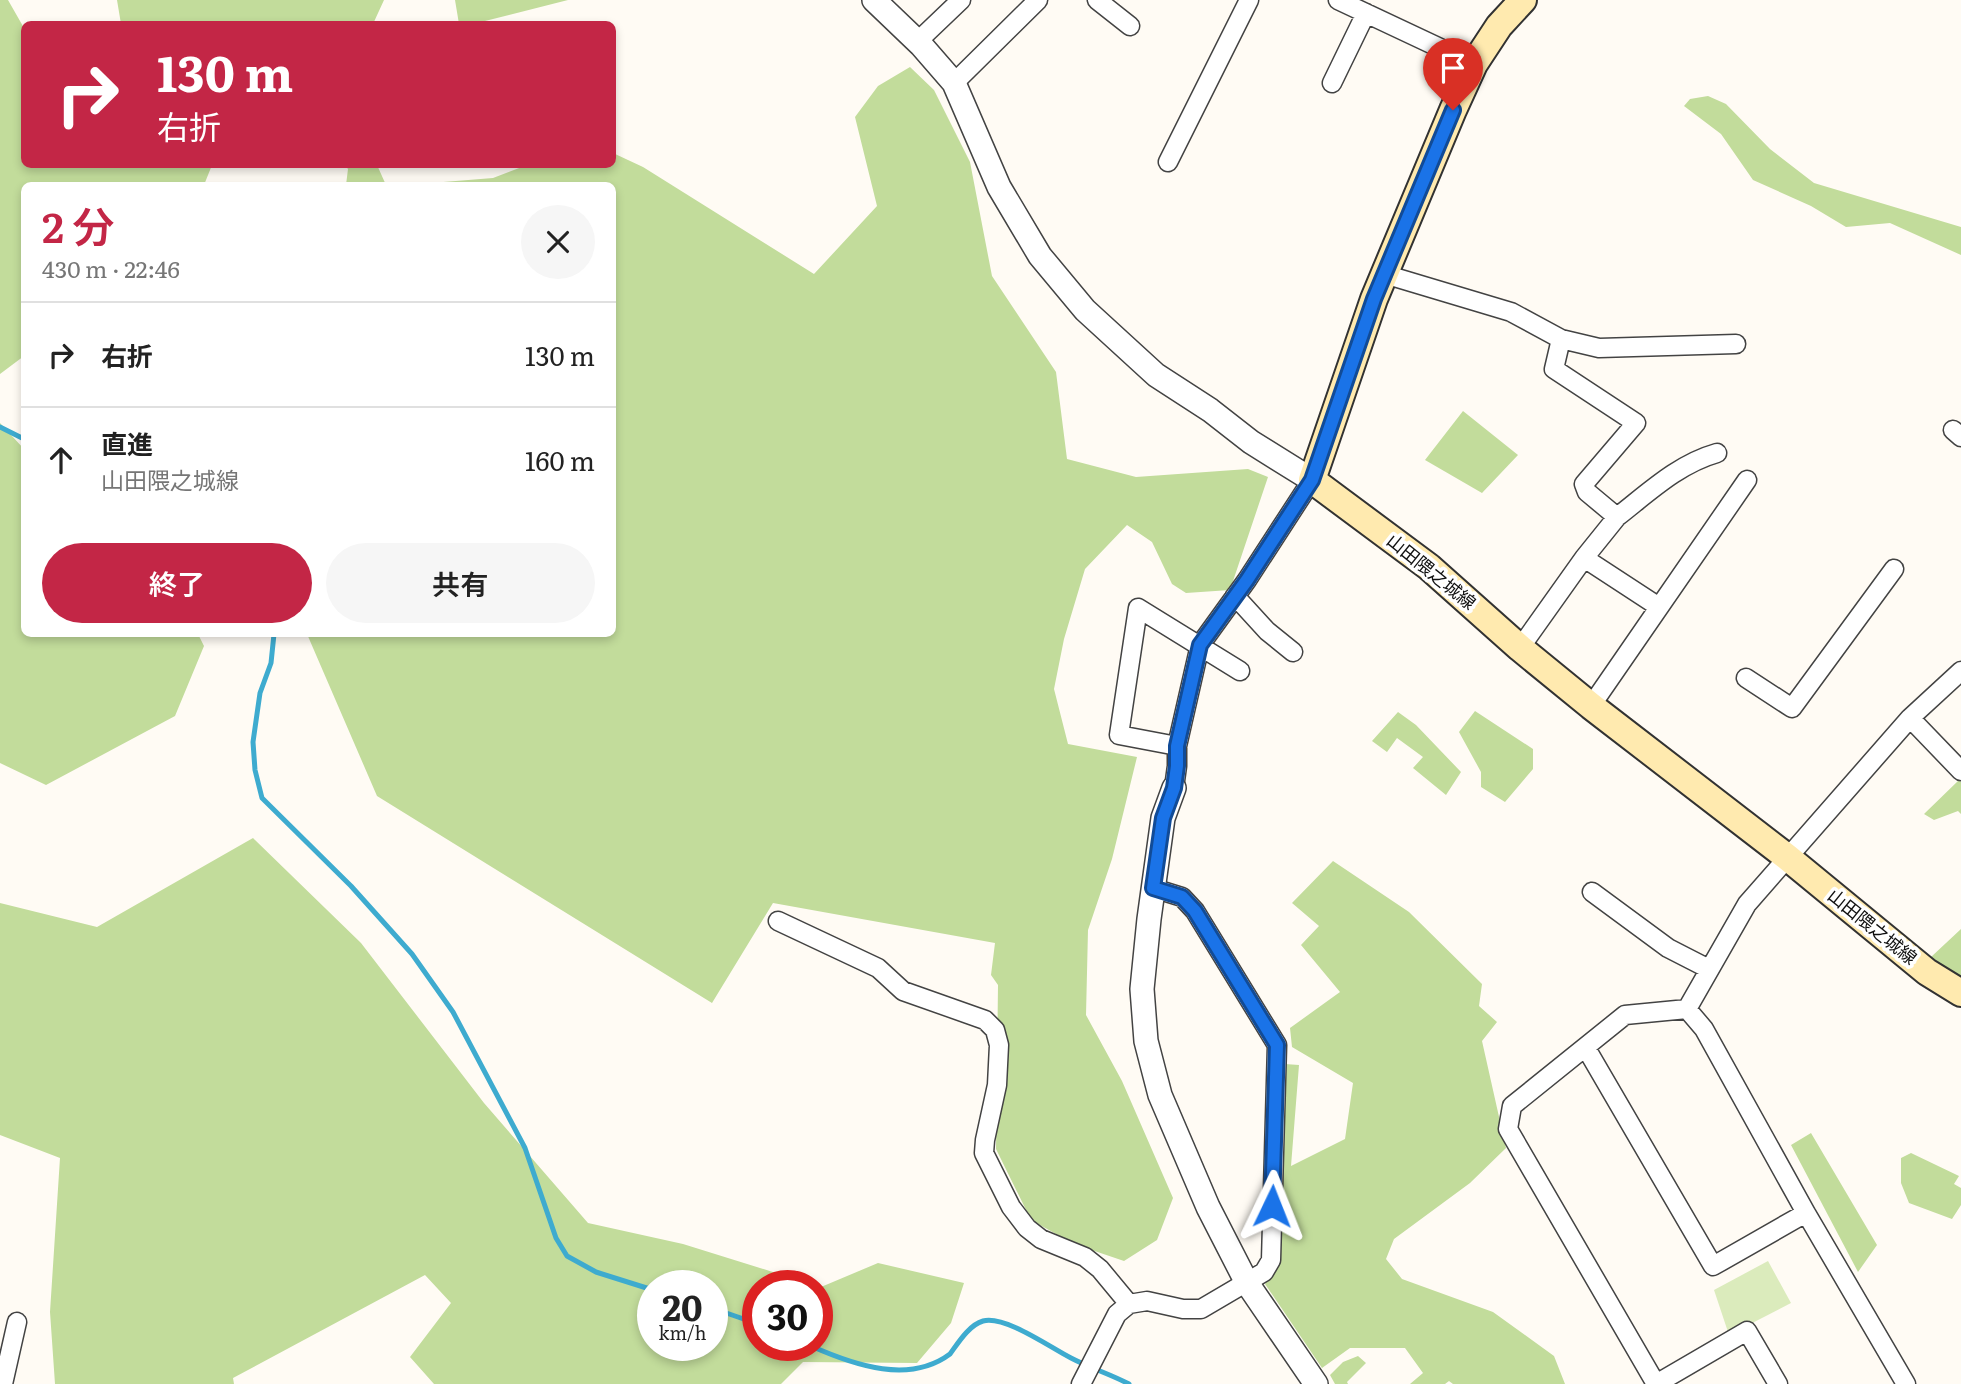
<!DOCTYPE html>
<html lang="ja">
<meta charset="utf-8">
<style>
:root{--surface:#fff;--page:#f6f6f6;--text:#222;--muted:#767676;--line:#e0e0e0;--accent:#c32646}
body{margin:0;font-family:Literata,"Noto Sans JP",serif;background:var(--page);color:var(--text);height:100vh;display:flex;flex-direction:column;font-size:26px;white-space:nowrap}
*{box-sizing:border-box;margin:0}
p{font-size:23px;color:var(--muted)}
.icon{flex:none;width:38px;height:38px;fill:none;stroke:currentColor;stroke-width:2;stroke-linecap:round;stroke-linejoin:round}
.map{position:relative;flex:1;overflow:hidden}
.drawer{position:absolute;left:21px;top:182px;width:595px;height:455px;display:flex;flex-direction:column;background:var(--surface);border-radius:10px;box-shadow:0 4px 10px #0003}
.drawer>*{flex:none}
.guide{position:absolute;left:21px;top:21px;width:595px;height:147px;border-radius:10px;box-shadow:0 4px 10px #0003;background:#c32646;color:#fff;overflow:hidden}
.speed{position:absolute;left:637px;top:1270px;display:flex;gap:14px;font-size:35px;font-weight:700;text-align:center}
.speed>*{display:grid;place-content:center;width:91px;height:91px;border-radius:50%;background:var(--surface);box-shadow:0 4px 10px #0003;line-height:1}
.speed small{font-size:18px;font-weight:400}
.speed .limit{border:10px solid #d22;background:#fff;color:#111}
.pin{position:absolute;display:grid;place-items:center;width:60px;height:60px;color:#fff;margin:-72px -30px;border-radius:50% 50% 50% 0;rotate:-45deg;box-shadow:0 0 7px #0007}
.pin .icon{rotate:45deg}
.me{position:absolute;width:77px;margin:-38px;rotate:2deg;stroke-linejoin:round;filter:drop-shadow(0 0 5px #0008)}
.turn{display:flex;align-items:center;gap:24px;height:147px;padding:0 21px;font-size:32px}
.turn .icon{width:91px;height:91px;stroke-width:2.5}
.turn b{display:block;font-size:49px;line-height:60px}
.round{display:grid;place-items:center;flex:none;width:74px;height:74px;border-radius:37px;background:var(--page)}
.headline{display:flex;align-items:center;justify-content:space-between;height:119px;padding:0 21px}
h1{font-size:42px;font-weight:600;line-height:52px;color:var(--accent)}
.action{display:flex;gap:14px;margin-top:auto;padding:14px 21px}
.action a{flex:1;height:80px;border-radius:42px;background:var(--accent);color:#fff;font-size:28px;font-weight:600;line-height:80px;text-align:center}
.action a+a{background:var(--page);color:var(--text)}
ul{padding:0;list-style:none}
li{display:flex;align-items:center;gap:21px;height:105px;padding:0 21px;border-top:2px solid var(--line)}
li div{flex:1}
li b{display:block;font-size:26px}
li em{font-style:normal}
.map>svg:first-child{display:block}
.green{fill:#dbebbc}
.forest{fill:#c2dc9b;fill-rule:evenodd}
.lines{fill:none;stroke-linecap:round;stroke-linejoin:round}
.stream{stroke:#3eabcf;stroke-width:5}
.minor-casing{stroke:#434343;stroke-width:21}
.tertiary-casing{stroke:#434343;stroke-width:26}
.secondary-casing{stroke:#323232;stroke-width:30}
.minor{stroke:#fff;stroke-width:18}
.tertiary{stroke:#fff;stroke-width:23}
.secondary{stroke:#ffeaaf;stroke-width:26}
.route-casing{stroke:#114b97;stroke-width:18}
.route{stroke:#1a73e8;stroke-width:12}
.labels{text-anchor:middle;stroke-width:7;stroke-linejoin:round;paint-order:stroke}
.street-label{font-size:18px;fill:#101010;stroke:#fff}
</style>
<div class="map">
<svg width="1961" height="1384" viewBox="0 0 1961 1384">
<rect width="100%" height="100%" fill="#fffbf4"/>
<path class="green" d="M1768 1261 1791 1303 1729 1335 1714 1290Z"/>
<path class="forest" d="M0 0H8L24 28V164L212 165 204 185 24 186V356L0 374Z
M117 0H384L373 24H121Z
M455 0H568L473 24H459Z
M910 67 934 90 970 162 992 276 1056 372 1067 459 1136 477 1248 469 1268 477 1230 590 1186 593 1172 584 1152 542 1127 525 1085 569 1064 639 1054 689 1068 744 1137 757 1112 859 1088 930 1086 1015 1122 1081 1173 1198 1157 1240 1124 1261 1074 1244 1031 1220 996 1149 998 985 991 975 995 943 773 903 712 1003 377 796 307 634H612V186L406 185 493 178 527 165 612 164 613 153 643 167 814 274 877 206 855 117 878 86Z
M1708 96 1726 104 1770 149 1814 183 1961 227V255L1890 223 1846 227 1811 206 1753 180 1721 134 1684 106 1690 99Z
M345 165H377L386 185H346L348 169Z
M1463 411 1518 455 1482 493 1425 460Z
M0 423 24 449V634H198L204 646 175 716 46 785 0 763Z
M1475 711 1533 749V769L1505 802 1481 787V772L1459 732Z
M1398 712 1416 725 1461 772 1446 795 1413 768 1423 757 1397 738 1387 752 1372 741Z
M1959 780 1961 782V814L1958 811 1934 820 1924 814Z
M253 838 361 943 484 1103 588 1223 683 1244 821 1287 878 1263 964 1283 951 1323 917 1363 803 1362 781 1384H434L410 1357 451 1303 425 1275 233 1378 234 1384H55L50 1312 60 1158 0 1135V903L97 927ZM653 1286H712V1346H653ZM758 1286H817V1346H758Z
M1333 861 1409 912 1482 984 1479 1006 1497 1022 1482 1041 1506 1148 1470 1183 1394 1239 1386 1259 1402 1279 1493 1312 1554 1356 1565 1384H1453L1449 1381 1445 1384H1410L1423 1373 1405 1348H1350L1322 1368 1265 1284 1276 1265 1285 1064 1299 1065 1291 1166 1345 1139 1353 1083 1292 1047 1290 1028 1340 992 1301 945 1319 926 1292 903Z
M1961 929V978L1931 957Z
M1811 1133 1877 1245 1858 1272 1791 1145Z
M1911 1153 1959 1176 1954 1184 1961 1188V1205L1952 1219 1909 1203 1901 1183V1158Z
M1358 1356 1366 1363 1347 1382 1348 1384H1335L1330 1375 1343 1362Z"/>
<g class="lines">
<path class="stream" d="M0 427 24 439
M274 634 271 663 260 693 253 742 255 770 262 798 351 886 412 954 453 1012 525 1148 556 1238 567 1256 596 1272 653 1290
M712 1308 758 1324
M811 1346C856 1366 910 1384 950 1354 958 1343 969 1325 983 1321 1005 1315 1051 1348 1071 1358 1090 1368 1110 1374 1129 1384"/>
<defs>
<path id="minor" d="M1097 0 1130 26
M1338 0 1474 64
M917 42 961 0
M954 83 1038 0
M1332 83 1366 13
M1168 162 1249 0
M1384 274 1511 312 1561 339 1554 369 1636 423 1584 484 1587 492 1617 517C1648 493 1678 464 1717 453
M1561 339 1599 348 1736 344
M1953 430 1961 437
M1584 558 1659 607
M1235 596 1267 631 1293 652
M1520 648 1584 558 1617 517
M1746 678 1792 708 1894 569
M1591 706 1747 480
M1910 718 1961 771
M1177 746 1119 735 1138 608 1240 671
M1174 788 1177 766V746L1200 645 1247 580 1312 480
M1592 892 1668 948 1709 969
M778 921 878 968 903 991 985 1020 995 1030 999 1045 997 1085 985 1140 984 1153 1011 1207 1027 1228 1041 1239 1085 1257 1100 1269 1129 1304
M1687 1009 1747 904 1910 718 1961 671
M1586 1048 1713 1266 1806 1213
M3 1384 17 1322
M1081 1384 1117 1314 1129 1304 1147 1301 1183 1309H1201L1264 1272 1271 1260 1277 1045 1195 911 1182 897 1153 888
M1656 1384 1508 1129 1512 1106 1625 1015 1687 1009 1704 1029 1806 1213 1906 1384
M1656 1384 1747 1331 1778 1384"/>
<path id="tertiary" d="M874 0 921 45 954 83 999 187 1040 256 1085 310 1156 375 1210 410 1251 442 1312 480
M1174 788 1163 818 1149 919 1142 989 1146 1041 1160 1095 1208 1207 1247 1283 1316 1384"/>
<path id="secondary" d="M1523 0 1499 26 1474 64 1453 110 1374 299 1312 480 1429 567 1520 648 1591 706 1787 857 1927 972 1961 993"/>
</defs>
<use href="#minor" class="minor-casing"/>
<use href="#tertiary" class="tertiary-casing"/>
<use href="#secondary" class="secondary-casing"/>
<use href="#minor" class="minor"/>
<use href="#tertiary" class="tertiary"/>
<use href="#secondary" class="secondary"/>
</g>
<g class="lines">
<defs>
<path id="route" d="M1272 1206 1277 1045 1195 911 1182 897 1153 888 1163 818 1174 788 1177 766V746L1200 645 1247 580 1312 480 1374 299 1453 110"/>
</defs>
<use href="#route" class="route-casing"/>
<use href="#route" class="route"/>
</g>
<g class="labels">
<g class="street-label">
<text transform="translate(1431 572) rotate(39)" y="6">山田隈之城線</text>
<text transform="translate(1872 927) rotate(39)" y="6">山田隈之城線</text>
</g>
</g>
</svg>
<div class="speed"><div>20<small>km/h</small></div><div class="limit">30</div></div>
<div class="pin" style="left:1453px;top:110px;background:#d93025"><svg class="icon" aria-label="arrive" viewBox="0 0 24 24"><path d="M6 21V4h12l-3 4 3 4H6"/></svg></div>
<svg class="me" style="left:1272px;top:1206px" viewBox="-20 -20 40 40"><path d="M0-17L14 15 0 8-14 15z" fill="#1a73e8" stroke="#fff" stroke-width="4"/></svg>
<div class="guide">
<div class="turn"><svg class="icon" aria-label="right" viewBox="0 0 24 24"><path d="M7 20v-9h11M14 6l5 5-5 5"/></svg><div><b>130 m</b>右折</div></div>
</div>
<section class="drawer">
<div class="headline"><div><h1>2 分</h1><p>430 m · 22:46</p></div><a class="round"><svg class="icon" aria-label="close" viewBox="0 0 24 24"><path d="M6 6l12 12M18 6L6 18"/></svg></a></div>
<ul>
<li><svg class="icon" aria-label="right" viewBox="0 0 24 24"><path d="M7 20v-9h11M14 6l5 5-5 5"/></svg><div><b>右折</b></div><em>130 m</em></li>
<li><svg class="icon" aria-label="ahead" viewBox="0 0 24 24"><path d="M12 20V5M6 11l6-6 6 6"/></svg><div><b>直進</b><p>山田隈之城線</p></div><em>160 m</em></li>
</ul>
<div class="action"><a>終了</a><a>共有</a></div>
</section>
</div>
